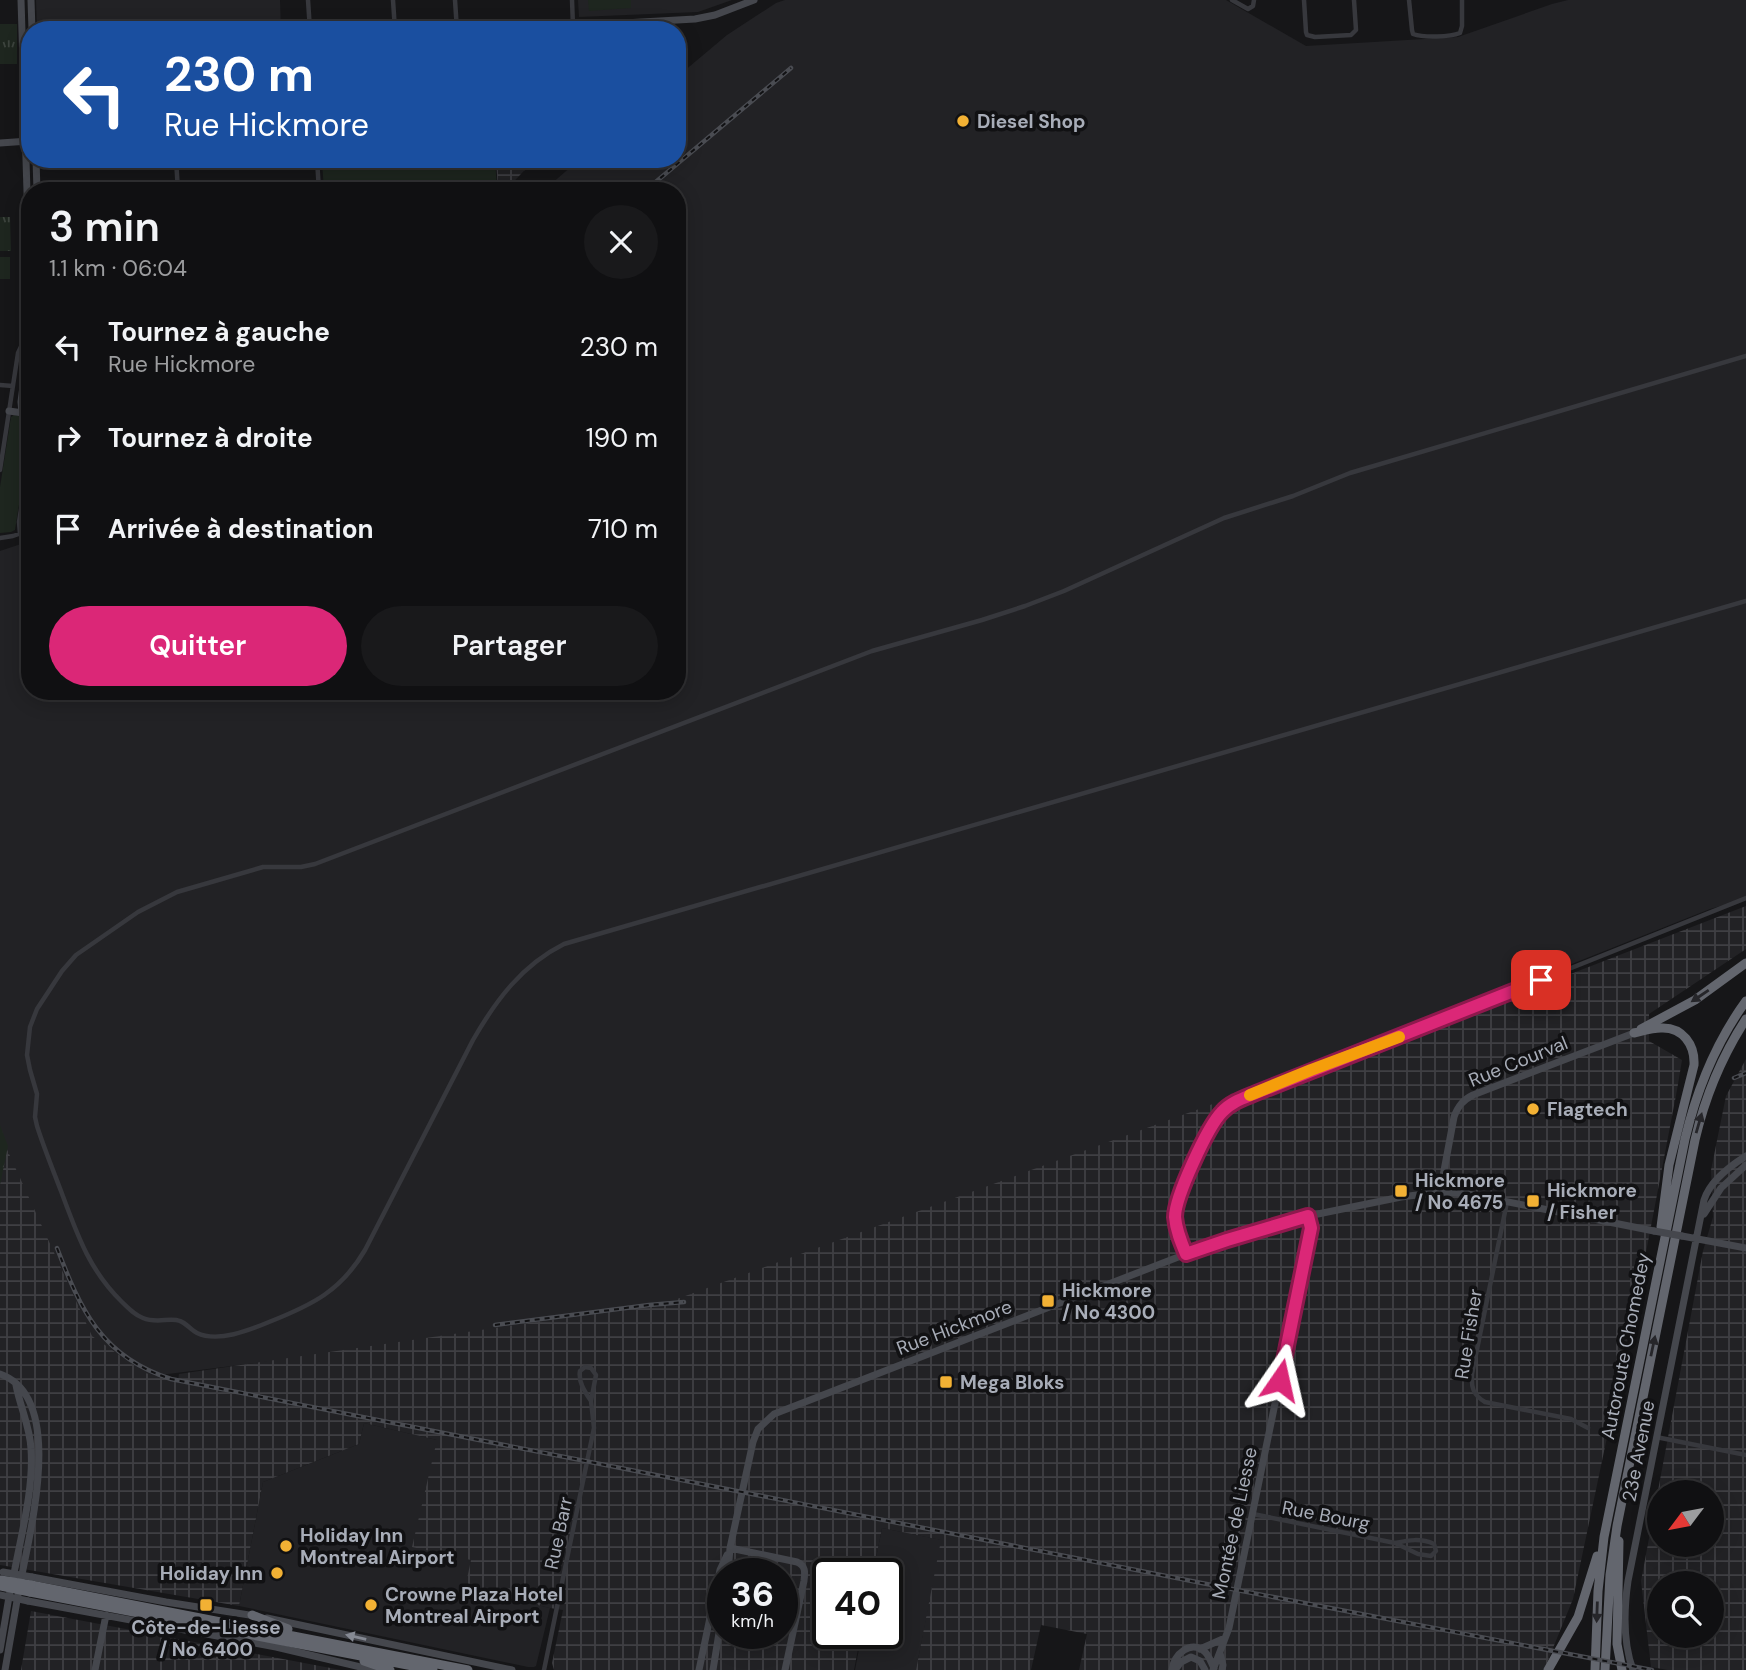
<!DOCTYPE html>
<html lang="fr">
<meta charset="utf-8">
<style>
:root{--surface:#101012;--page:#19191b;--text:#f1f3f6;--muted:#9c9d9f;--line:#303032;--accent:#db2777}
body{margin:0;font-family:"DM Sans",sans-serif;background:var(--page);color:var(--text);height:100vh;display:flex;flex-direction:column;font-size:26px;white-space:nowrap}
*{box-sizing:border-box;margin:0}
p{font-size:23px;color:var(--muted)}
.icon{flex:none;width:38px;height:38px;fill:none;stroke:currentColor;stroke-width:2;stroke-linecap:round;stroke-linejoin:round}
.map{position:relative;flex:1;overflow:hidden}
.panel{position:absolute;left:21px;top:182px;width:665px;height:518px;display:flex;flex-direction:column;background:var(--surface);border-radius:28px;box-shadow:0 4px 18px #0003,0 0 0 2px var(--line)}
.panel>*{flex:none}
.guide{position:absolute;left:21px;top:21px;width:665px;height:147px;border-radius:28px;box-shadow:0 4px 18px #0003,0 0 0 2px var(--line);background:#1a4fa0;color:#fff;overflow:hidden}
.needle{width:46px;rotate:238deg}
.buttons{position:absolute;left:1647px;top:1480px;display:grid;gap:14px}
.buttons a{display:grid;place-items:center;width:77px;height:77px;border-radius:50%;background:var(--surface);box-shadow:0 4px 18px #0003,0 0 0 2px var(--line);font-size:35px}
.speed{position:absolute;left:707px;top:1558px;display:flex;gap:14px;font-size:35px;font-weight:700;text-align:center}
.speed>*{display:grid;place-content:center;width:91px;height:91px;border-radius:50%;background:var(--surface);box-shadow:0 4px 18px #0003,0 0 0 2px var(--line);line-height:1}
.speed small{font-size:18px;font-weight:400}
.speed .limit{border:4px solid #111;border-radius:10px;background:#fff;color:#111}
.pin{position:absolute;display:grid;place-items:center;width:60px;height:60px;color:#fff;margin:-30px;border-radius:14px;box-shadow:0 4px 10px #0006}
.me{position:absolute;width:77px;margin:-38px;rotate:11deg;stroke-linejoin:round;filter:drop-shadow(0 0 5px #0008)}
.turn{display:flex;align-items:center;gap:24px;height:147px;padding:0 28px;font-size:32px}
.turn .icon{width:91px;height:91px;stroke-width:2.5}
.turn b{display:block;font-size:49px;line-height:60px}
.round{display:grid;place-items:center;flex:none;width:74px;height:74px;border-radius:37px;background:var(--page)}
.summary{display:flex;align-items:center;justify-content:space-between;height:119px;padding:0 28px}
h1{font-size:42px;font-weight:600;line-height:52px}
.cta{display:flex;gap:14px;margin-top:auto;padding:14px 28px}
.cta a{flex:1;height:80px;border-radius:42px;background:var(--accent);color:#fff;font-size:28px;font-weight:600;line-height:80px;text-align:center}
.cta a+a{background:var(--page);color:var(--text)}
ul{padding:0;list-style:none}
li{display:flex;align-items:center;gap:21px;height:91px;padding:0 28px}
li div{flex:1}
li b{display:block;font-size:26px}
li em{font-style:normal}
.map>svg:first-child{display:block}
.built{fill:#222225}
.industrial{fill:url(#industrial-grid);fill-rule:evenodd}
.grass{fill:#1e261f}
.forest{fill:url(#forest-firs)}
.park{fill:url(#park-tufts)}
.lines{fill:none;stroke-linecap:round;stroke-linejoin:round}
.street{stroke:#37383d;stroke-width:4.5}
.secondary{stroke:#45474d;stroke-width:7}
.highway{stroke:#63666e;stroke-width:9}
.rail-casing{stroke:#4a4c52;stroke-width:4.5}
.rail{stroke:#111113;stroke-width:2;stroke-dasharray:5;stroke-linecap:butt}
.secondary-bridge{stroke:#45474d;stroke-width:7}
.highway-bridge{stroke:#63666e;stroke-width:9}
.oneway{fill:#26262a}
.oneway2{fill:#858993}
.route-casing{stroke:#8e194d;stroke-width:18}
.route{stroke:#db2777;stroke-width:12}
.slow{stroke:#f59e0b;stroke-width:12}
.poi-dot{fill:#f2b134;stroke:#111113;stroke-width:2.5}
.labels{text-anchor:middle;stroke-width:7;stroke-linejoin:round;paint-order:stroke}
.poi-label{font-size:19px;font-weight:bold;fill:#a8adb8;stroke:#111113;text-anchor:start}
.street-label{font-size:19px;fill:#a8adb8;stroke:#111113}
</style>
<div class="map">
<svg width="1746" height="1670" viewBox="0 0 1746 1670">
<defs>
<pattern id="industrial-grid" width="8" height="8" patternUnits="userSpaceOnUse" patternTransform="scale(1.75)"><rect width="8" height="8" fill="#222225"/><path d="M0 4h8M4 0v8" fill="none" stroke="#3f3f43"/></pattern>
<pattern id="forest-firs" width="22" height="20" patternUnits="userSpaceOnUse" patternTransform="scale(1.75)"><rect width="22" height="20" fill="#1e261f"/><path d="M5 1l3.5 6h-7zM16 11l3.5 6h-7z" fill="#3c433d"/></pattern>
<pattern id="park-tufts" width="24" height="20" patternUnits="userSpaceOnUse" patternTransform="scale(1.75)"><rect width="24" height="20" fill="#1e261f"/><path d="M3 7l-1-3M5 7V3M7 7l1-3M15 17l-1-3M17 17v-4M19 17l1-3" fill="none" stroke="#3c433d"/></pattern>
</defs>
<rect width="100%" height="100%" fill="#161618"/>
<path class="built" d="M36 0H280L281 30H37Z
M578 0H732L698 12 579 17Z
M785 0H1226L1306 46 1458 37 1552 4 1568 0H1746V899L1710 909 1063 1166 671 1311 144 1377 88 1337 0 1148V551L30 541V691H677V191H543L580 159H677V77L727 35 776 3Z
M364 1423 437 1440 471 1560 466 1588 550 1608 536 1666 534 1667H528L239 1606 263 1482 359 1444Z
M882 1528 942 1540 916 1670H855L862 1633H887V1573H873Z"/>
<path class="industrial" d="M496 159H535L505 191H498Z
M1746 906V949L1649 1014V1041L1682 1060 1677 1090 1647 1247 1573 1599 1544 1670H1079L1087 1634 1041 1625 1031 1670H916L941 1540 882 1528 873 1573H828V1633H861L854 1670H554L552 1663 563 1610 550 1608 465 1588 471 1560 412 1547 437 1440 364 1423 359 1444 263 1482 239 1606 0 1565V1162L5 1145 92 1336 145 1373 178 1381 179 1374 666 1303 1221 1101 1240 1095 1416 1034ZM723 1573H782V1633H723Z
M1746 1059V1670H1668L1651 1667 1641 1581 1703 1251 1713 1217 1711 1170 1726 1096ZM1659 1493H1712V1545H1659ZM1659 1584H1712V1636H1659Z
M31 1611 341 1670H21Z"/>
<path class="grass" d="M588 0H631V8L589 11Z
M0 257H10V279H0Z
M14 415 23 417 24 418H30V435L15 530 11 532 0 533V487L11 417Z"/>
<path class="forest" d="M0 1125 8 1146 0 1185Z"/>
<path class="park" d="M0 24H17V64H0Z
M322 159H495L497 191H324Z
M0 217H10L11 251H0Z"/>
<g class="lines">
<path class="street" d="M308 0 310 30
M393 0 395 30
M455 0 457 30
M572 0 573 26
M1232 0 1248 9 1253 6 1254 0
M1304 0 1306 32 1307 35 1315 37 1351 35 1356 30 1354 0
M1409 0 1412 30 1413 34C1424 38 1450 37 1460 33L1462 26V0
M176 159 178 191
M317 159 319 191
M1746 356 1350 473 1293 496 1224 518 1064 591 1025 606 982 620 872 651 315 864 301 867H263L177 892 138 912 76 955 62 971 37 1009 30 1027 27 1055 30 1070 37 1094 35 1117 37 1126C44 1148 53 1170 61 1191 77 1234 89 1270 122 1302 129 1309 135 1315 143 1318 157 1324 170 1317 180 1321 186 1323 191 1330 197 1333 218 1343 250 1330 269 1322 312 1305 341 1291 365 1250L473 1040C496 1000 522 965 564 944L1746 601
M0 385 13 386
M0 470 18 353 27 334
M20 534 19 522 30 453
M0 538 13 536 30 530
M1507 1202 1472 1374C1471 1387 1473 1395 1485 1402L1571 1419 1588 1428
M1186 1254 1176 1224V1213L1177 1202 1186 1180 1210 1128 1220 1115 1233 1103 1311 1070 1414 1031 1746 898
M1656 1437 1746 1455
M1253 1514 1395 1543 1418 1554 1431 1556 1436 1551 1434 1544C1421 1538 1409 1540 1395 1543
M544 1670 594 1428 591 1401 596 1375 591 1368 585 1367 580 1371C578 1382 585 1392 591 1401"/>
<path class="secondary" d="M21 0 30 287 27 354 21 402 22 413
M31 0 32 30
M499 30 695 19 715 15 754 0
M0 143 29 141
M36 159 37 191
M9 411 30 414
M1441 1192 1443 1176 1454 1117C1458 1106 1463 1100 1473 1095L1634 1033
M1704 1214 1721 1188 1746 1165
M1682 1236 1746 1248
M0 1374C66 1397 30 1530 21 1580
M730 1548 797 1562C806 1566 805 1572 804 1581L785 1670
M728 1573 730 1548 753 1442 758 1429 774 1414 1186 1254 1227 1240 1313 1215 1401 1197 1441 1192 1468 1194 1654 1231
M32 1577 166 1602 256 1616
M13 1579C20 1539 34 1490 31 1449 30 1426 20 1407 16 1385
M28 1601 276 1647 373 1670
M267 1618 512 1670
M1200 1649 1225 1638
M0 1650 10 1591
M1220 1653 1223 1665 1222 1670
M5 1670 18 1595
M95 1670 106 1615
M699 1670 720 1570 727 1555
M713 1670 723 1608
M1172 1670C1174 1654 1191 1639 1205 1652 1210 1657 1211 1663 1214 1668
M1175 1670 1181 1662 1191 1657 1200 1661 1205 1670
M1213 1670 1229 1628 1311 1228 1308 1216
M1633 1670C1623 1643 1624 1609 1628 1581L1704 1200C1710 1181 1730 1166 1746 1156"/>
<path class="highway" d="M1641 1029 1695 1000 1746 963
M1634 1033C1643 1031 1652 1028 1661 1028 1683 1027 1695 1045 1694 1065L1669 1165 1661 1227
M1619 1541 1617 1644 1622 1670
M31 1585 468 1670
M30 1592 433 1670
M252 1615 288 1629
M364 1661 390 1670
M1548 1670 1578 1617 1597 1556
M1595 1670 1598 1591 1604 1537 1685 1139C1697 1089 1716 1042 1746 1001
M1605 1670 1610 1575 1617 1526 1695 1140C1705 1097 1722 1056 1746 1019"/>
<defs>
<path id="rail" d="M645 191 791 68
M1734 1078 1746 1073
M57 1248C81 1311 102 1357 171 1379L1242 1591 1652 1670
M495 1325 649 1305 684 1302"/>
</defs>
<use href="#rail" class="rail-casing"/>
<use href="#rail" class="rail"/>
<path class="secondary-bridge" d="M1654 1231 1682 1236
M3 1572 32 1577
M0 1595 28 1601"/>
<path class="highway-bridge" d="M1 1580 31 1585
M0 1586 30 1592"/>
</g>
<defs><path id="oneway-solid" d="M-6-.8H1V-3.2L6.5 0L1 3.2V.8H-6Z" transform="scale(1.75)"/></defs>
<g class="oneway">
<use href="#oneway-solid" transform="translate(1700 996) rotate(146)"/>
<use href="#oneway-solid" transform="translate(1699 1123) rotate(-74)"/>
<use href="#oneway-solid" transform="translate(1653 1346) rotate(-78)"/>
<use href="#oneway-solid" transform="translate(1597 1612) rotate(92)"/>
</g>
<use class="oneway2" href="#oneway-solid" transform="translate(356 1637) rotate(-167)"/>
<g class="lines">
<defs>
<path id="route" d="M1280 1380 1311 1228 1308 1216 1227 1240 1186 1254C1181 1242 1176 1230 1175 1217 1175 1197 1208 1126 1222 1112 1231 1102 1244 1098 1256 1093L1541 980"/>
</defs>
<use href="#route" class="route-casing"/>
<use href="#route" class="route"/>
<path class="slow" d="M1250 1095 1311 1070 1399 1037"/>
</g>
<g class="poi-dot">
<circle cx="963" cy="121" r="7"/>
<circle cx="1533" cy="1109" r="7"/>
<rect x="1394" y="1184" width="14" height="14" rx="3.5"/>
<rect x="1526" y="1194" width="14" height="14" rx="3.5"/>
<rect x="1041" y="1294" width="14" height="14" rx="3.5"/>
<rect x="939" y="1375" width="14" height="14" rx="3.5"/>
<circle cx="286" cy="1546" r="7"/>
<circle cx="277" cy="1573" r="7"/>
<rect x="199" y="1598" width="14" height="14" rx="3.5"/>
<circle cx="371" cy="1605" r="7"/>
</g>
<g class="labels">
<g class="poi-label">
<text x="977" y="128">Diesel Shop</text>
<text x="1547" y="1116">Flagtech</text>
<text x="1415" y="1187">Hickmore<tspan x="1415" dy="22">/ No 4675</tspan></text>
<text x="1547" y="1197">Hickmore<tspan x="1547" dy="22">/ Fisher</tspan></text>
<text x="1062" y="1297">Hickmore<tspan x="1062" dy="22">/ No 4300</tspan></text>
<text x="960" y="1389">Mega Bloks</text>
<text x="300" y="1542">Holiday Inn<tspan x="300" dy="22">Montreal Airport</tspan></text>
<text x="263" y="1580" text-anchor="end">Holiday Inn</text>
<text x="385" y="1601">Crowne Plaza Hotel<tspan x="385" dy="22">Montreal Airport</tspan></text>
<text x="206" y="1634" text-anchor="middle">Côte-de-Liesse<tspan x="206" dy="22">/ No 6400</tspan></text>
</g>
<g class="street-label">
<text transform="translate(1518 1061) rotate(-22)" y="7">Rue Courval</text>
<text transform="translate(954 1327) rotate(-21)" y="7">Rue Hickmore</text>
<text transform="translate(1468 1334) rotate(-81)" y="7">Rue Fisher</text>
<text transform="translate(1625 1346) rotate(-79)" y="7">Autoroute Chomedey</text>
<text transform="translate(1638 1451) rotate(-79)" y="7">23e Avenue</text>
<text transform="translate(1326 1515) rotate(11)" y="7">Rue Bourg</text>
<text transform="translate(1234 1523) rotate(-78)" y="7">Montée de Liesse</text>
<text transform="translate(558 1533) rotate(-78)" y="7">Rue Barr</text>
</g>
</g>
</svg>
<div class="buttons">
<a><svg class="needle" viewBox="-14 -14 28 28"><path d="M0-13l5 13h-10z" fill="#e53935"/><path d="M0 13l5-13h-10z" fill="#9c9d9f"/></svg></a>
<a><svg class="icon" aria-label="search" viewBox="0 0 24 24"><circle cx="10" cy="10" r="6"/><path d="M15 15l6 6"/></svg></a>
</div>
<div class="speed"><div>36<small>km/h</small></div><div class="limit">40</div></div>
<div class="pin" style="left:1541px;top:980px;background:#d93025"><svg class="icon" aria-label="arrive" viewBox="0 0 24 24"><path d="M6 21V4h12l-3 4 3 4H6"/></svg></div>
<svg class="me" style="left:1280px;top:1380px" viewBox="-20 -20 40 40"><path d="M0-17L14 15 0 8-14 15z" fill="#db2777" stroke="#fff" stroke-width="4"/></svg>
<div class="guide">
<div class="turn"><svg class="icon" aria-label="left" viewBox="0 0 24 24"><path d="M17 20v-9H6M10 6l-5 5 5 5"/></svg><div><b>230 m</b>Rue Hickmore</div></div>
</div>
<section class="panel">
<div class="summary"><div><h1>3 min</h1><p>1.1 km · 06:04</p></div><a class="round"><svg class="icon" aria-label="close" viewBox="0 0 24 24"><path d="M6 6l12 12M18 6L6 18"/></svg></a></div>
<ul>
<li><svg class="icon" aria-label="left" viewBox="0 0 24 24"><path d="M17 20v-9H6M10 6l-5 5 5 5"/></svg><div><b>Tournez à gauche</b><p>Rue Hickmore</p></div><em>230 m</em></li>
<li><svg class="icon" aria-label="right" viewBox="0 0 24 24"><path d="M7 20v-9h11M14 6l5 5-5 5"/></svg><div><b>Tournez à droite</b></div><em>190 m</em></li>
<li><svg class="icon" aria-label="arrive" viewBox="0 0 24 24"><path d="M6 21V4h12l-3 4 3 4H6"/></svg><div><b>Arrivée à destination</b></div><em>710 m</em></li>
</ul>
<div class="cta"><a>Quitter</a><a>Partager</a></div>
</section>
</div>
